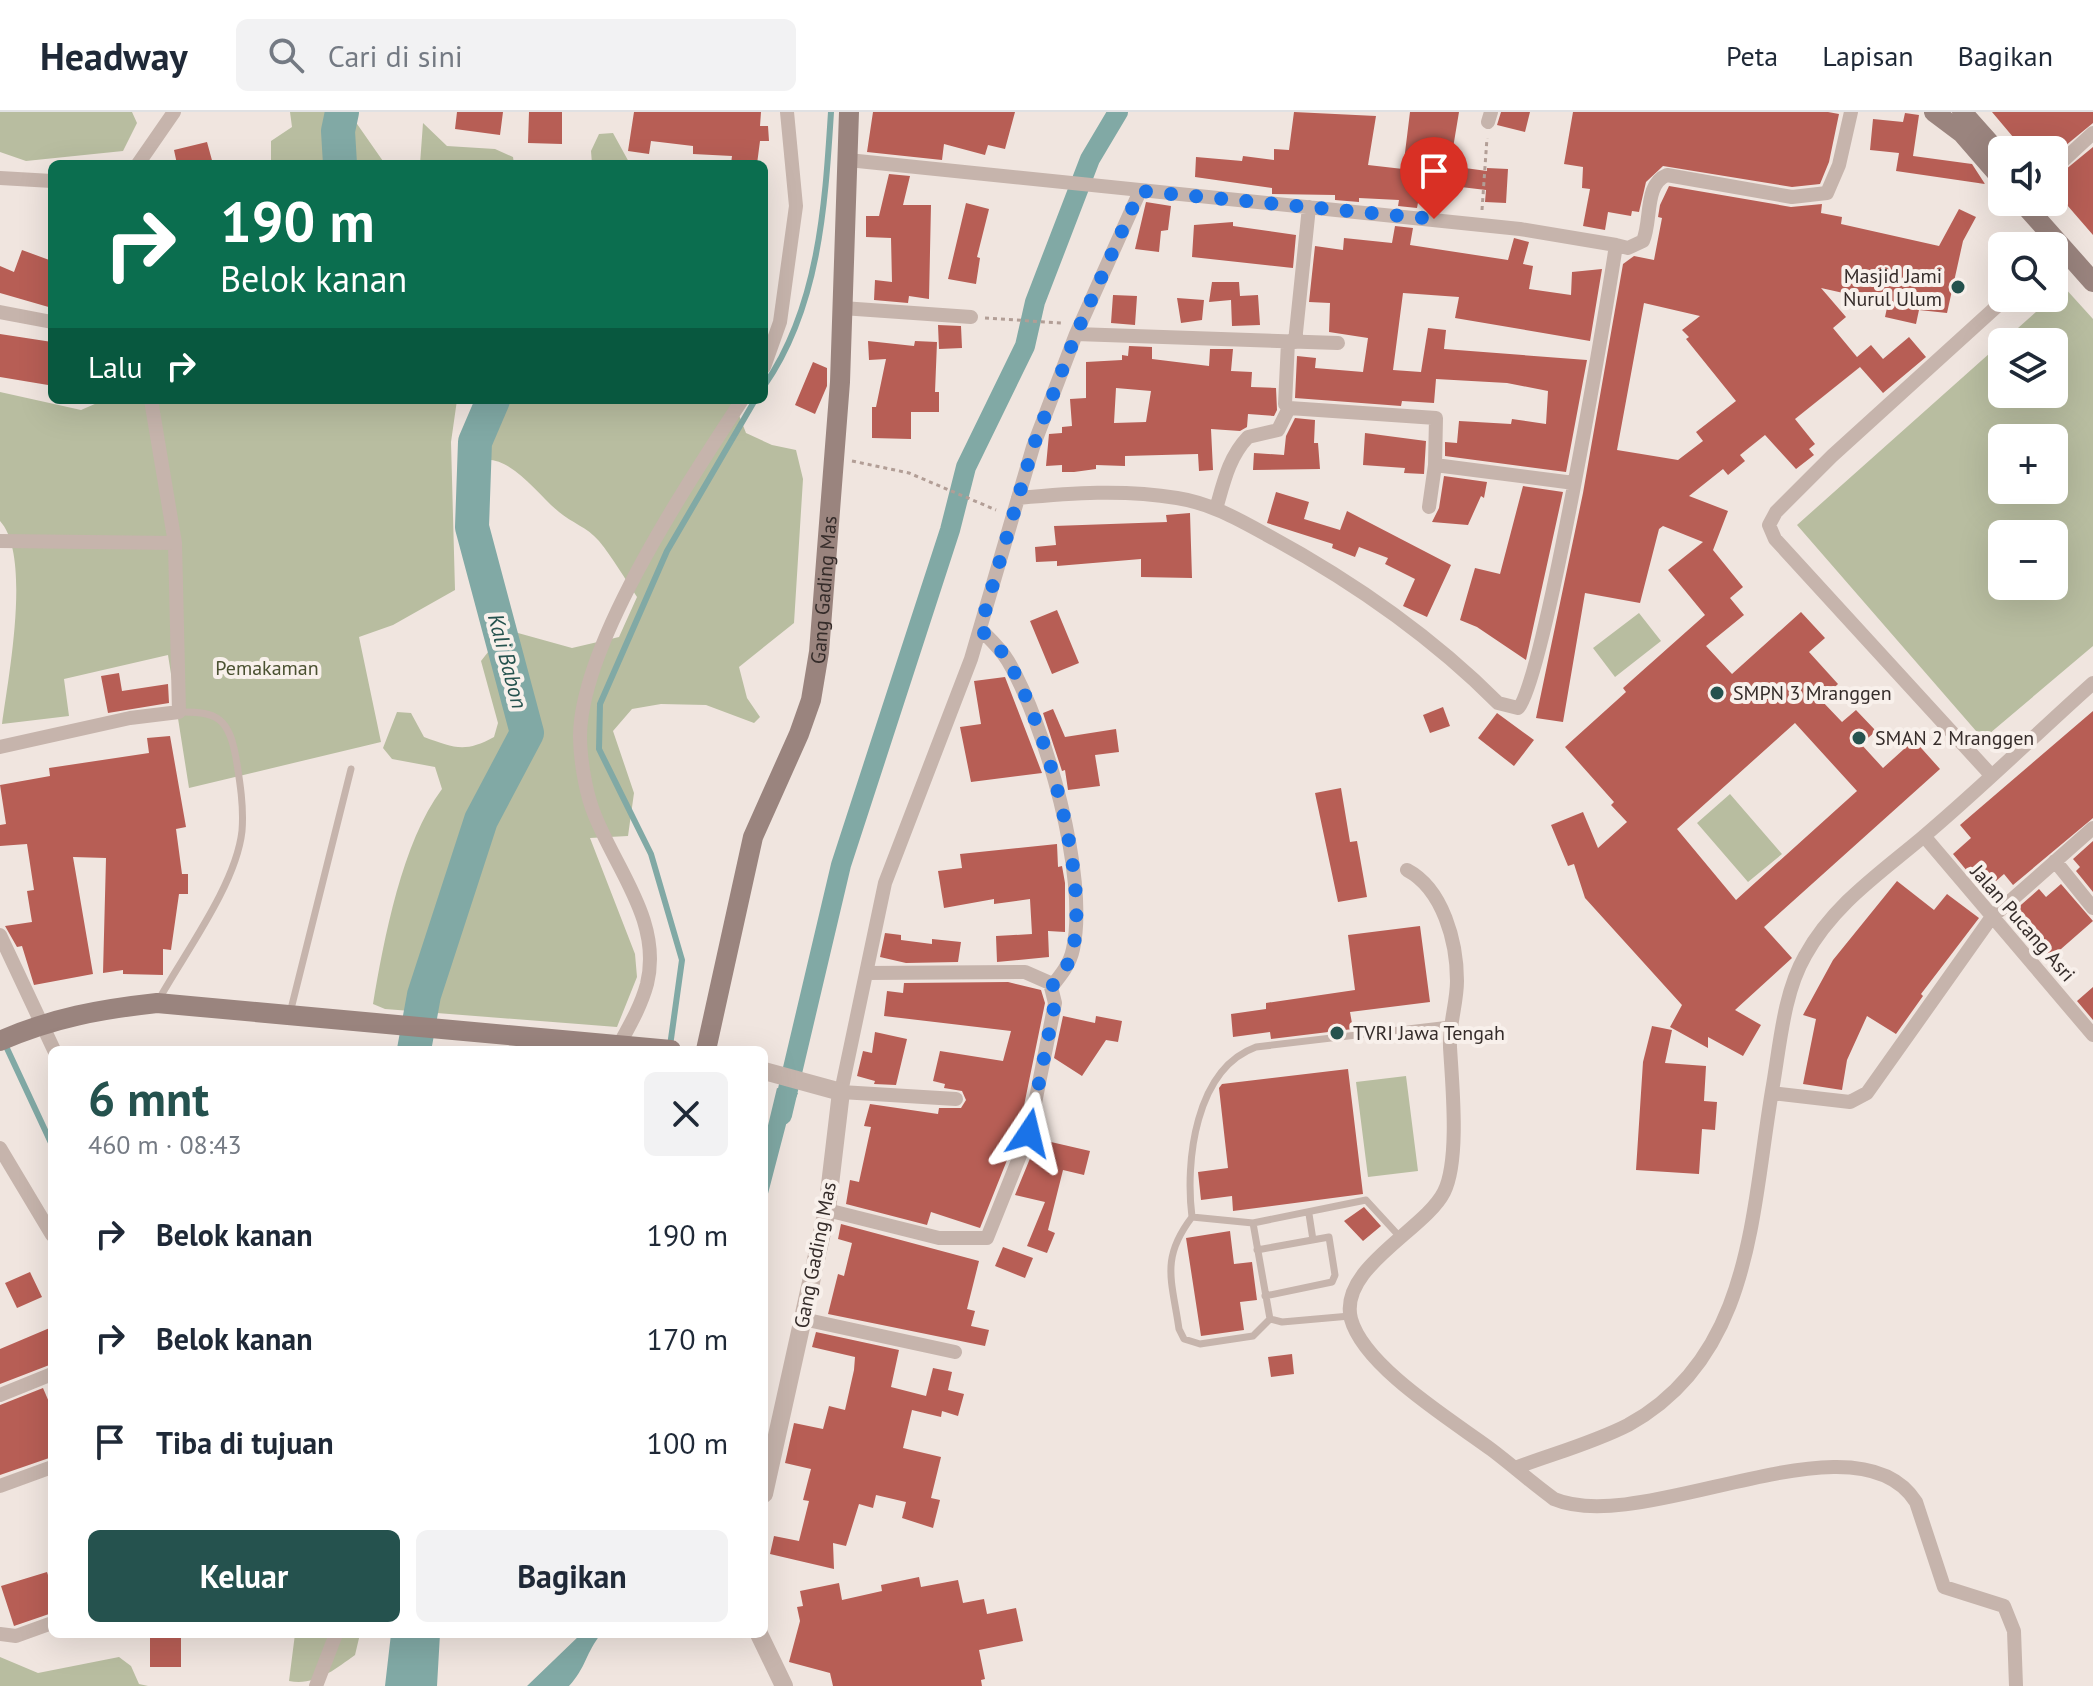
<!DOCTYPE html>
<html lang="id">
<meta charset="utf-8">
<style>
:root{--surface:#fff;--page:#f2f2f3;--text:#1f2937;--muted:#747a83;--line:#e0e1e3;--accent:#25524e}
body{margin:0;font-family:"PT Sans",sans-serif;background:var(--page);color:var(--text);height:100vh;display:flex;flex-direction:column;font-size:30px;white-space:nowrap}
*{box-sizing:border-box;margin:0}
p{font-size:26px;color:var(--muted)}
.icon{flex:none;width:44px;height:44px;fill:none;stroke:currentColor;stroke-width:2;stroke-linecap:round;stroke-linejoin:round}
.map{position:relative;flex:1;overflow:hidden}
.panel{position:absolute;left:48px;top:934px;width:720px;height:592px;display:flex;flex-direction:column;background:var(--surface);border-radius:12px;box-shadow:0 8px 32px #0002}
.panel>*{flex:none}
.guide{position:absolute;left:48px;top:48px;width:720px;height:244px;border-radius:12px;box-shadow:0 8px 32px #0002;background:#0b6e4f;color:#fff;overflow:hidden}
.tools{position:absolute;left:1988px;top:24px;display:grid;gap:16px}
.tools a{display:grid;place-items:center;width:80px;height:80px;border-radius:12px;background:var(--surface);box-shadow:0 8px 32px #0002;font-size:40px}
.pin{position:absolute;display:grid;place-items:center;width:68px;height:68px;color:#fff;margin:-82px -34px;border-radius:50% 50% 50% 0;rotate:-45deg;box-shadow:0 0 8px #0007}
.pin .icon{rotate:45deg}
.me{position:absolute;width:88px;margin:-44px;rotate:10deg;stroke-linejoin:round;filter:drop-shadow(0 0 6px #0008)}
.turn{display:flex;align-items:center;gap:28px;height:168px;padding:0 40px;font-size:36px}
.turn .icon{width:104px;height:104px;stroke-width:2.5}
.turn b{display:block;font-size:56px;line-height:68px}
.then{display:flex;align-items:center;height:76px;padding:0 40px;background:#0003;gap:16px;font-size:30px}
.round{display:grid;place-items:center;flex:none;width:84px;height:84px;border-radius:12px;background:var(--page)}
.summary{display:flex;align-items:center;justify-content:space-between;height:136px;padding:0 40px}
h1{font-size:48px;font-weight:600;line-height:60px;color:var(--accent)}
.cta{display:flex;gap:16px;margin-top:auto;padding:16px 40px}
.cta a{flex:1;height:92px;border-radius:12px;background:var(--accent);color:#fff;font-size:32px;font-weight:600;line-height:92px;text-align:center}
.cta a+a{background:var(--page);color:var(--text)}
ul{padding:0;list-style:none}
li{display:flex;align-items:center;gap:24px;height:104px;padding:0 40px}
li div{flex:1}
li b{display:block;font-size:30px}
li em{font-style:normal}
header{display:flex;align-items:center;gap:48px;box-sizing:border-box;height:112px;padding:0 40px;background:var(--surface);border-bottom:2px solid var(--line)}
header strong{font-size:38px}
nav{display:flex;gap:44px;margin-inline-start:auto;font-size:28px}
.search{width:560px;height:72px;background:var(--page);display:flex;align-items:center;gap:20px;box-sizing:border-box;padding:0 28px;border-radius:12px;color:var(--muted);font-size:30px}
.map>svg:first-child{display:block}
.green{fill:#b8bda0;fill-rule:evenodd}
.water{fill:#81a9a5}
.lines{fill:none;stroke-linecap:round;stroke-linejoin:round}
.stream{stroke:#81a9a5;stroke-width:6}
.canal{stroke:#81a9a5;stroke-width:20}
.river{stroke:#81a9a5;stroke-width:34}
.building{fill:#b75e55;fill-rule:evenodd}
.path{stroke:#b29e96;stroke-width:3;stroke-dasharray:4 4;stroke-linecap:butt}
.service{stroke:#c6b4ac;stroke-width:7}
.minor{stroke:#c6b4ac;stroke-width:14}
.tertiary{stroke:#c6b4ac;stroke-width:18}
.secondary{stroke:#9a847e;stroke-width:20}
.route{stroke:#1a73e8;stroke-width:14;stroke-dasharray:0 25.2}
.poi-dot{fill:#25524e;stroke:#f8f0eb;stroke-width:3}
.labels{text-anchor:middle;stroke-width:8;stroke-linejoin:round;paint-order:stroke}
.poi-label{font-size:20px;fill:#352c2a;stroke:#f8f0eb;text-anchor:start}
.street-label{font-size:20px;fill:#352c2a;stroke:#f8f0eb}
.park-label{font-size:20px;fill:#4a5131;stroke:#f8f0eb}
.water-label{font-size:22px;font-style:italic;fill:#25524e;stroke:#f8f0eb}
</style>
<header>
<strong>Headway</strong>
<div class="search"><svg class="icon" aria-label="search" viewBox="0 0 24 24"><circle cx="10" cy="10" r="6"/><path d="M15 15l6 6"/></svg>Cari di sini</div>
<nav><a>Peta</a><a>Lapisan</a><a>Bagikan</a></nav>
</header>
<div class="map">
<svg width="2093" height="1574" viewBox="0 0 2093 1574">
<rect width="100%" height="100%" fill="#f0e5df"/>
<path class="green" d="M0 0H132L137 11 123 39 26 49 0 40Z
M290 0H357L355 9 385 52H271V29L292 15Z
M423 11 447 34 495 37 513 45 514 52H420Z
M613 21 630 52H592L591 39 599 22Z
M2064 175 2093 207V534L1983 627 1797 413ZM2002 230H2054V282H2002ZM2002 326H2054V378H2002ZM2002 422H2054V474H2002Z
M0 280 81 298 104 288H457L451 330 455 478 393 513 359 525 381 630 189 676 168 543 64 567 69 604 2 612C8 566 32 444 0 409Z
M499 288H733L746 321 772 333 796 338 803 367 794 511 739 555 747 586 760 605 754 611 706 593 661 592 632 597 613 619 634 681 628 724 590 726 635 842 637 865 617 915 385 897 373 892C384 827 402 730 442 677L435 655 392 647 383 636 397 600 411 601 424 625C454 636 465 641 494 625L498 611 481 549 492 535 518 521 572 536 619 525 637 485C625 467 613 446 599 429 587 415 572 411 559 400 538 383 509 340 479 349V332Z
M1639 501 1661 529 1615 565 1593 536Z
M1730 682 1782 742 1748 770 1697 711Z
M1406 964 1418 1059 1368 1065 1356 970Z
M295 1522H360L355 1543C334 1558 315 1574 289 1569Z
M0 1545 38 1561 119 1545 131 1554 139 1572 148 1574H0Z"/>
<path class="water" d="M777 976 798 981 788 1005 764 1097V1030Z
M391 1522H440L437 1574H385Z
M581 1522H601C586 1540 586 1556 569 1574H527Z"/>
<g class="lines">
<path class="stream" d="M764 274C819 195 825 94 831 0
M4 930 52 1033
M670 934 682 848 651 742 599 637 600 592 667 439 755 288"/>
<path class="canal" d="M782 1003 841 753 950 418 966 355 1025 234 1035 190 1090 47 1118 0"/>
<path class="river" d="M340 52 338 19 342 0
M414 938 424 883 481 708 527 621 472 415 475 330 493 288"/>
</g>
<path class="building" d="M457 0H503L500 23 455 17Z
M529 0H562V32L528 31Z
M634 0H761L760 14H768L769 29H760L757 52H731L732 44 693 42V34L651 29 649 42 628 39Z
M873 0H1015L1005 37 988 33 985 43 944 32 942 48 867 40Z
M1294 0 1376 4 1368 53 1403 57 1410 0H1459L1450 54 1487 59V56L1508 57 1506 91 1485 90 1486 78 1444 73V79L1421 75 1417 96 1398 94 1399 88 1359 86V90L1335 88V83L1272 82V76L1195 65 1196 45 1242 49 1243 44 1274 48V37L1289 38Z
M1501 0H1530L1525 20 1497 13Z
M1573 0H1828L1839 2 1829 50 1820 72 1792 75 1663 54 1646 70 1639 100 1632 99 1631 104 1608 100 1605 118 1583 114 1590 77 1582 76 1583 55 1564 52Z
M1992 0H2093V11L2054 43V38H2024Z
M1905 1 1919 3 1913 44 1972 52 1985 72 1896 59 1899 41 1870 38 1873 7 1903 10Z
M207 30 213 52H177L174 38Z
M2093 35V123L2054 78V67Z
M889 62 910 64 903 93H931L929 187 909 184 908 191 874 188 875 168 892 170 891 126 866 125V104H879Z
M1669 74 1791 95 1822 92 1821 101 1842 105 1841 112 1939 134 1959 97 1976 105 1963 129 1947 201 1919 198 1916 212 1885 205 1888 191 1821 176 1846 205 1833 216 1857 245 1871 233 1883 247 1909 225 1926 245 1883 281 1860 255 1795 307 1815 332 1809 337 1814 343 1796 357 1765 323 1740 343 1745 349 1728 363 1723 357 1689 384 1728 399 1713 438 1743 475 1730 486 1744 503 1706 534 1732 562 1801 500 1825 526 1809 540 1838 572 1821 588 1842 610 1856 598 1876 619 1861 632 1883 656 1914 628 1940 657 1764 815 1792 846 1735 898 1761 913 1743 944 1708 925V936L1670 915 1682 893 1585 786 1574 752 1568 754 1551 713 1583 700 1598 736 1627 710 1611 693 1614 690 1565 635 1626 580 1623 576 1705 503 1668 458 1703 430 1663 414 1659 417 1640 491 1585 481 1563 610 1536 606 1583 381 1623 152 1634 144 1654 148 1662 106 1658 105 1660 93ZM1644 191 1700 204 1682 218 1689 225 1686 227 1736 289 1696 320 1703 329 1678 348 1617 338ZM1795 611 1857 679 1736 788 1677 717Z
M1146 90 1171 94 1168 118 1161 119 1159 140 1135 137Z
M966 91 989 97 977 145 980 146 976 172 948 167Z
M1233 110V114L1296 123 1293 156 1192 145 1194 113Z
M1395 114 1413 116 1410 133 1508 148 1514 126 1529 130 1523 152 1533 154 1529 177 1571 183 1572 160 1602 157 1590 229 1455 206 1459 185 1403 181 1393 258 1421 260 1428 216 1446 218 1444 237 1587 248 1566 360 1445 344V330L1457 331 1459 309 1511 312 1512 307 1546 312 1548 279 1507 271 1436 267 1434 291 1402 289 1401 294 1295 286 1297 244 1316 246 1315 256 1363 260 1368 226 1329 220 1330 191 1309 190 1315 134 1343 138 1344 126 1392 131Z
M22 138 52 149V196L0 181V154L14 160Z
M1212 170H1239L1240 184 1258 183 1260 213 1232 214 1231 188 1209 190Z
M1113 183 1137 184 1135 213 1111 211Z
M1177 186 1204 188 1202 208 1181 211Z
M938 213 961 214 962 236 939 237Z
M0 222 52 230 48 273 0 265Z
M868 229 914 234 915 229 937 230 935 280H939V300H911V327L872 326V295H876L886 247 869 248Z
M1129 234 1152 235V247L1209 254 1210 237H1233L1231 259 1252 260 1251 275 1276 276 1277 298 1274 304 1248 302 1247 315 1240 319 1211 317 1213 358 1199 359 1198 342 1125 344V354L1096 353V357L1074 360H1062V353L1046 354 1049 322 1062 321V315L1072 314 1070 287 1086 286V250L1122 248V243L1128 244ZM1116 276 1151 279 1146 310 1114 311Z
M813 250 827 256V274L815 302 795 293Z
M1295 306 1315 308 1314 331H1318L1320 357 1253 358 1254 341 1284 343 1286 324Z
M1365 321 1426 329 1424 362 1404 361 1405 356 1363 353Z
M1444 364 1487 370 1484 386 1481 384 1468 413 1432 410 1439 396Z
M1523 374 1563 380 1526 548 1477 515 1460 508 1475 456 1500 462Z
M1276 380 1309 390 1304 407 1340 418 1347 399 1451 453 1427 505 1403 494 1415 467 1385 452 1388 446 1359 435 1355 445 1332 436 1333 432 1267 411Z
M1190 401 1192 466 1141 465V447L1057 454V449L1036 450 1035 435 1056 433 1054 414 1167 410 1166 403Z
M1057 498 1079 551 1052 562 1030 509Z
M119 561 122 579 168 572 169 591 108 601 101 564Z
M1005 565 1042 661 971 670 960 615 981 612 974 569Z
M1443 595 1450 614 1430 621 1423 603Z
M1053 597 1065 625 1116 617 1119 640 1095 643 1100 674 1068 678 1065 658 1062 659 1043 601Z
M2093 599V706L2013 773 2004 762 1996 769 1987 758 1972 765 1953 742 1971 726 1960 713Z
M1497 601 1534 628 1514 654 1478 626Z
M170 624 186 715 176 717 182 762H188V782H179L171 838 163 837V863L123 862V858L103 861 106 746 73 745 93 862 34 873 22 834 17 835 5 814 32 810 27 779 34 778 27 732 0 734V713L6 712 0 673 50 664 49 656 149 641 147 626Z
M1341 676 1350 730 1357 729 1367 785 1338 790 1315 681Z
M2093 729V780L2076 759 2080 755 2073 747Z
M1057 732 1058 755 1062 754 1065 771V820L1048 819 1049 845 997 850 996 824 1032 822 1030 787 994 792V787L944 796 938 759 962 756 960 742Z
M1897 769 1934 798 1947 782 1979 806 1921 882 1923 884 1896 922 1867 904 1847 948 1842 978 1803 972 1816 907 1803 903 1833 848Z
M2061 772 2093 809 2045 851 2014 815 2022 808 2014 799 2039 777 2046 785Z
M1420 814 1430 890 1350 900 1353 917 1271 927 1270 920 1233 925 1231 902 1266 897V891L1355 878 1348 823Z
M885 821 901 823V828L932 832V827L961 830 958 850 906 851 880 845Z
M1008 870 1041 878 1045 891 1019 1018 980 1116 931 1100 927 1113 846 1092 850 1068 859 1070 871 1015 864 1014 870 992 938 1002 939 996H961L966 988 962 979 944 976 945 972 933 969 940 939 1003 949 1011 919 884 904 887 879 903 881 904 871Z
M2093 875V908L2077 889Z
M1063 904 1095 911 1096 904 1122 909 1118 930 1106 928 1082 964 1054 946Z
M1652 914 1672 918 1665 951 1706 954 1704 989 1717 990 1715 1018 1702 1017 1699 1062 1636 1058 1643 950Z
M875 920 907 927 896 973 874 972 875 969 857 964 863 939 872 941Z
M1348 957 1363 1082 1233 1099 1232 1084 1201 1088 1198 1060 1228 1056 1219 976 1222 972Z
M1038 1027 1090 1039 1084 1063 1063 1058 1048 1118 1055 1121 1047 1141 1027 1134 1045 1090 1015 1083Z
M1364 1095 1381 1114 1363 1129 1344 1109Z
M841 1112 979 1149 967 1197 975 1199 971 1214 989 1218 985 1234 828 1202 838 1162 844 1164 852 1131 838 1127Z
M1230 1119 1234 1152 1252 1150 1257 1188 1240 1190 1244 1218 1201 1224 1186 1126Z
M1003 1135 1033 1146 1025 1166 995 1154Z
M30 1160 42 1185 17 1196 5 1171Z
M52 1215V1252L0 1272V1237Z
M816 1220 899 1238 891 1275 926 1284 933 1256 952 1260 948 1278 964 1282 958 1304 942 1299 941 1305 912 1298 903 1336 941 1345 931 1386 940 1388 933 1416 902 1406 906 1390 876 1383 873 1396 859 1392 846 1434 833 1431 834 1457 770 1442 774 1424 799 1429 809 1389 803 1388 811 1357 785 1351 794 1311 823 1317 829 1294 845 1298 854 1258 855 1245 812 1235Z
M1292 1242 1294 1262 1271 1265 1268 1245Z
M43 1276 52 1297V1345L0 1363V1293Z
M47 1460 49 1466 52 1465V1501L14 1514 1 1474Z
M919 1465 921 1475 958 1468 963 1491 984 1487 987 1502 1016 1496 1023 1529 979 1538 985 1567 981 1568 982 1574H833L830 1561 789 1550 800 1509 797 1495 803 1494 800 1479 839 1471 842 1488 882 1479 881 1473Z
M150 1522H181V1555H150Z"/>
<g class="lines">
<path class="path" d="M1482 98 1487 26
M985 206 1061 211
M852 349 909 361 996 398"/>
<path class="service" d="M158 889C184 842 236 773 242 719 244 695 240 670 236 646 229 607 218 599 179 600
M290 901 351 657
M1309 1102 1313 1128
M1192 1105 1253 1111 1366 1088 1400 1125
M1253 1111 1270 1207 1282 1210 1350 1204
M1257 1138 1329 1125 1335 1163 1332 1170 1265 1184
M1270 1207 1253 1224 1200 1232 1184 1227 1179 1217C1172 1168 1160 1147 1192 1105 1185 1050 1195 957 1256 935L1450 912"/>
<path class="minor" d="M1488 10 1491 0
M848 48 1520 117 1616 133C1608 188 1542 580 1518 596L1498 591C1429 522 1352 469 1267 423 1238 407 1210 391 1177 386 1123 377 1072 381 1018 386
M138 52 174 0
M2054 57 2093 21
M0 66 52 69
M1616 133 1628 136 1643 129C1652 108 1644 72 1667 63L1792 85 1827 81 1839 53 1851 0
M842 196 971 205
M0 200 52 210
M1076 222 1338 231
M1288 230 1285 292 1289 296 1436 306 1435 353 1429 395
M1295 230 1309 95
M764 255 780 210 796 94 787 0
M1435 353 1574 371
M1216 397C1224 369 1229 345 1248 325L1278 318 1289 296
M0 429 175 431
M980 517C990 527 1001 537 1008 549 1045 612 1089 765 1073 837 1070 852 1061 863 1052 874
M0 635 130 606 179 600 175 431 151 288
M1991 663 1775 427 1769 413 1776 400 1832 344 2006 186
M1924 724 2093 923
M2055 749 2093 796
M1407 758C1443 777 1457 830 1457 869 1457 891 1449 912 1450 935 1452 971 1460 1048 1444 1080 1425 1118 1338 1156 1351 1207 1364 1255 1453 1309 1492 1338 1513 1354 1532 1371 1554 1387 1644 1425 1857 1296 1916 1390L1944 1475 2004 1494 2014 1519 2016 1574
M0 823 54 938
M619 933C630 913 641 894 647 872 663 807 612 753 592 696 585 676 580 645 580 624 581 530 690 368 742 288
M1772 981 1850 990 1867 981 1991 806 2093 716
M956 987 841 980 885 771 971 547 1033 335 1076 222 1140 79
M0 1036 52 1123
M827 1098 939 1126H987L1029 1021 1055 891 1050 871 1025 860 866 861
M803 1207 955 1240
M0 1283 52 1262
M1515 1356C1552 1342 1593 1331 1628 1313 1754 1244 1751 1098 1773 973 1780 932 1784 880 1805 844 1833 793 1879 762 1923 725 1981 676 2036 622 2093 571
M0 1374 52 1355
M0 1522 16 1524 52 1511
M316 1574 336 1522"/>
<path class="tertiary" d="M764 959 841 980 827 1098 764 1382
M759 1522 784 1574"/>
<g class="secondary">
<path d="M1934 0 1962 21 2002 67"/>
<path d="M1962 0 2002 45"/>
<path d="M2022 90 2093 170"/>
<path d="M0 929C51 906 102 897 157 891L671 938"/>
<path id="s1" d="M706 938 753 725 799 622 811 588 819 540 840 270 849 0"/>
</g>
</g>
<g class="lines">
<path class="route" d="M1029 1021 1055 891 1052 874C1061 863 1070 852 1073 837 1089 765 1045 612 1008 549 1001 537 990 527 980 517L1033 335 1076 222 1140 79 1434 107"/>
</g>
<g class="poi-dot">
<circle cx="1958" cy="175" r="8"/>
<circle cx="1717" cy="581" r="8"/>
<circle cx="1859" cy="626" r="8"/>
<circle cx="1337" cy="921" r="8"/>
</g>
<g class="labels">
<g class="poi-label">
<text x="1942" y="171" text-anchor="end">Masjid Jami<tspan x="1942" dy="23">Nurul Ulum</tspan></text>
<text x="1733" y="588">SMPN 3 Mranggen</text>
<text x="1875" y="633">SMAN 2 Mranggen</text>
<text x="1353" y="928">TVRI Jawa Tengah</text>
</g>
<g class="street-label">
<text dy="7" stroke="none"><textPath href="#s1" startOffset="478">Gang Gading Mas</textPath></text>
<text transform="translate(2023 811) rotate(49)" y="7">Jalan Pucang Asri</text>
<text transform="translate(815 1143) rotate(-79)" y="7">Gang Gading Mas</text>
</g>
<g class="park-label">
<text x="267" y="563">Pemakaman</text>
</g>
<g class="water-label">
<text transform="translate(508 549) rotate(75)" y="8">Kali Babon</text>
</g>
</g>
</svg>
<div class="tools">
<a><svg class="icon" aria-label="sound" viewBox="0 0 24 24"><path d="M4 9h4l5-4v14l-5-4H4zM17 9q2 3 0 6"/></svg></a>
<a><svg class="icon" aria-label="search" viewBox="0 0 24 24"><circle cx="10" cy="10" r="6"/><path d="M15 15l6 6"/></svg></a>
<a><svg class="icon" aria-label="layers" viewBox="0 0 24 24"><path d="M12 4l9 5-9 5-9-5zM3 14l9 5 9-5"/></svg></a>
<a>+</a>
<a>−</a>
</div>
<div class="pin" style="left:1434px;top:107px;background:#d93025"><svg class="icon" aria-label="arrive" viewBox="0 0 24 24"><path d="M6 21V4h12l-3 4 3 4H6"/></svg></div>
<svg class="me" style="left:1029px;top:1021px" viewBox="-20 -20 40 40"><path d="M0-17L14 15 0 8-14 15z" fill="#1a73e8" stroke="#fff" stroke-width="4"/></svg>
<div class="guide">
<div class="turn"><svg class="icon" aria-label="right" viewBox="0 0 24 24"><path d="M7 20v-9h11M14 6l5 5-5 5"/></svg><div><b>190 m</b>Belok kanan</div></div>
<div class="then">Lalu<svg class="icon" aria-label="right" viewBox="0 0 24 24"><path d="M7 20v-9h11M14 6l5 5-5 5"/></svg></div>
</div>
<section class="panel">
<div class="summary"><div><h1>6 mnt</h1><p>460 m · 08:43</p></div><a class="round"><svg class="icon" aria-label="close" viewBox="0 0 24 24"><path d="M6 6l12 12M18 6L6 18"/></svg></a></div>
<ul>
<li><svg class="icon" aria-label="right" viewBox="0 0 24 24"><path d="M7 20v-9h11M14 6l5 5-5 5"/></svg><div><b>Belok kanan</b></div><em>190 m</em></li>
<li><svg class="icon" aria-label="right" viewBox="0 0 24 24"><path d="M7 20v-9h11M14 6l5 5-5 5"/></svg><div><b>Belok kanan</b></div><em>170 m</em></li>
<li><svg class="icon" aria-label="arrive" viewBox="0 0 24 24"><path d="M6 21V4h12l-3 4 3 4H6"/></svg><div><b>Tiba di tujuan</b></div><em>100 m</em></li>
</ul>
<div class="cta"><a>Keluar</a><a>Bagikan</a></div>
</section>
</div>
